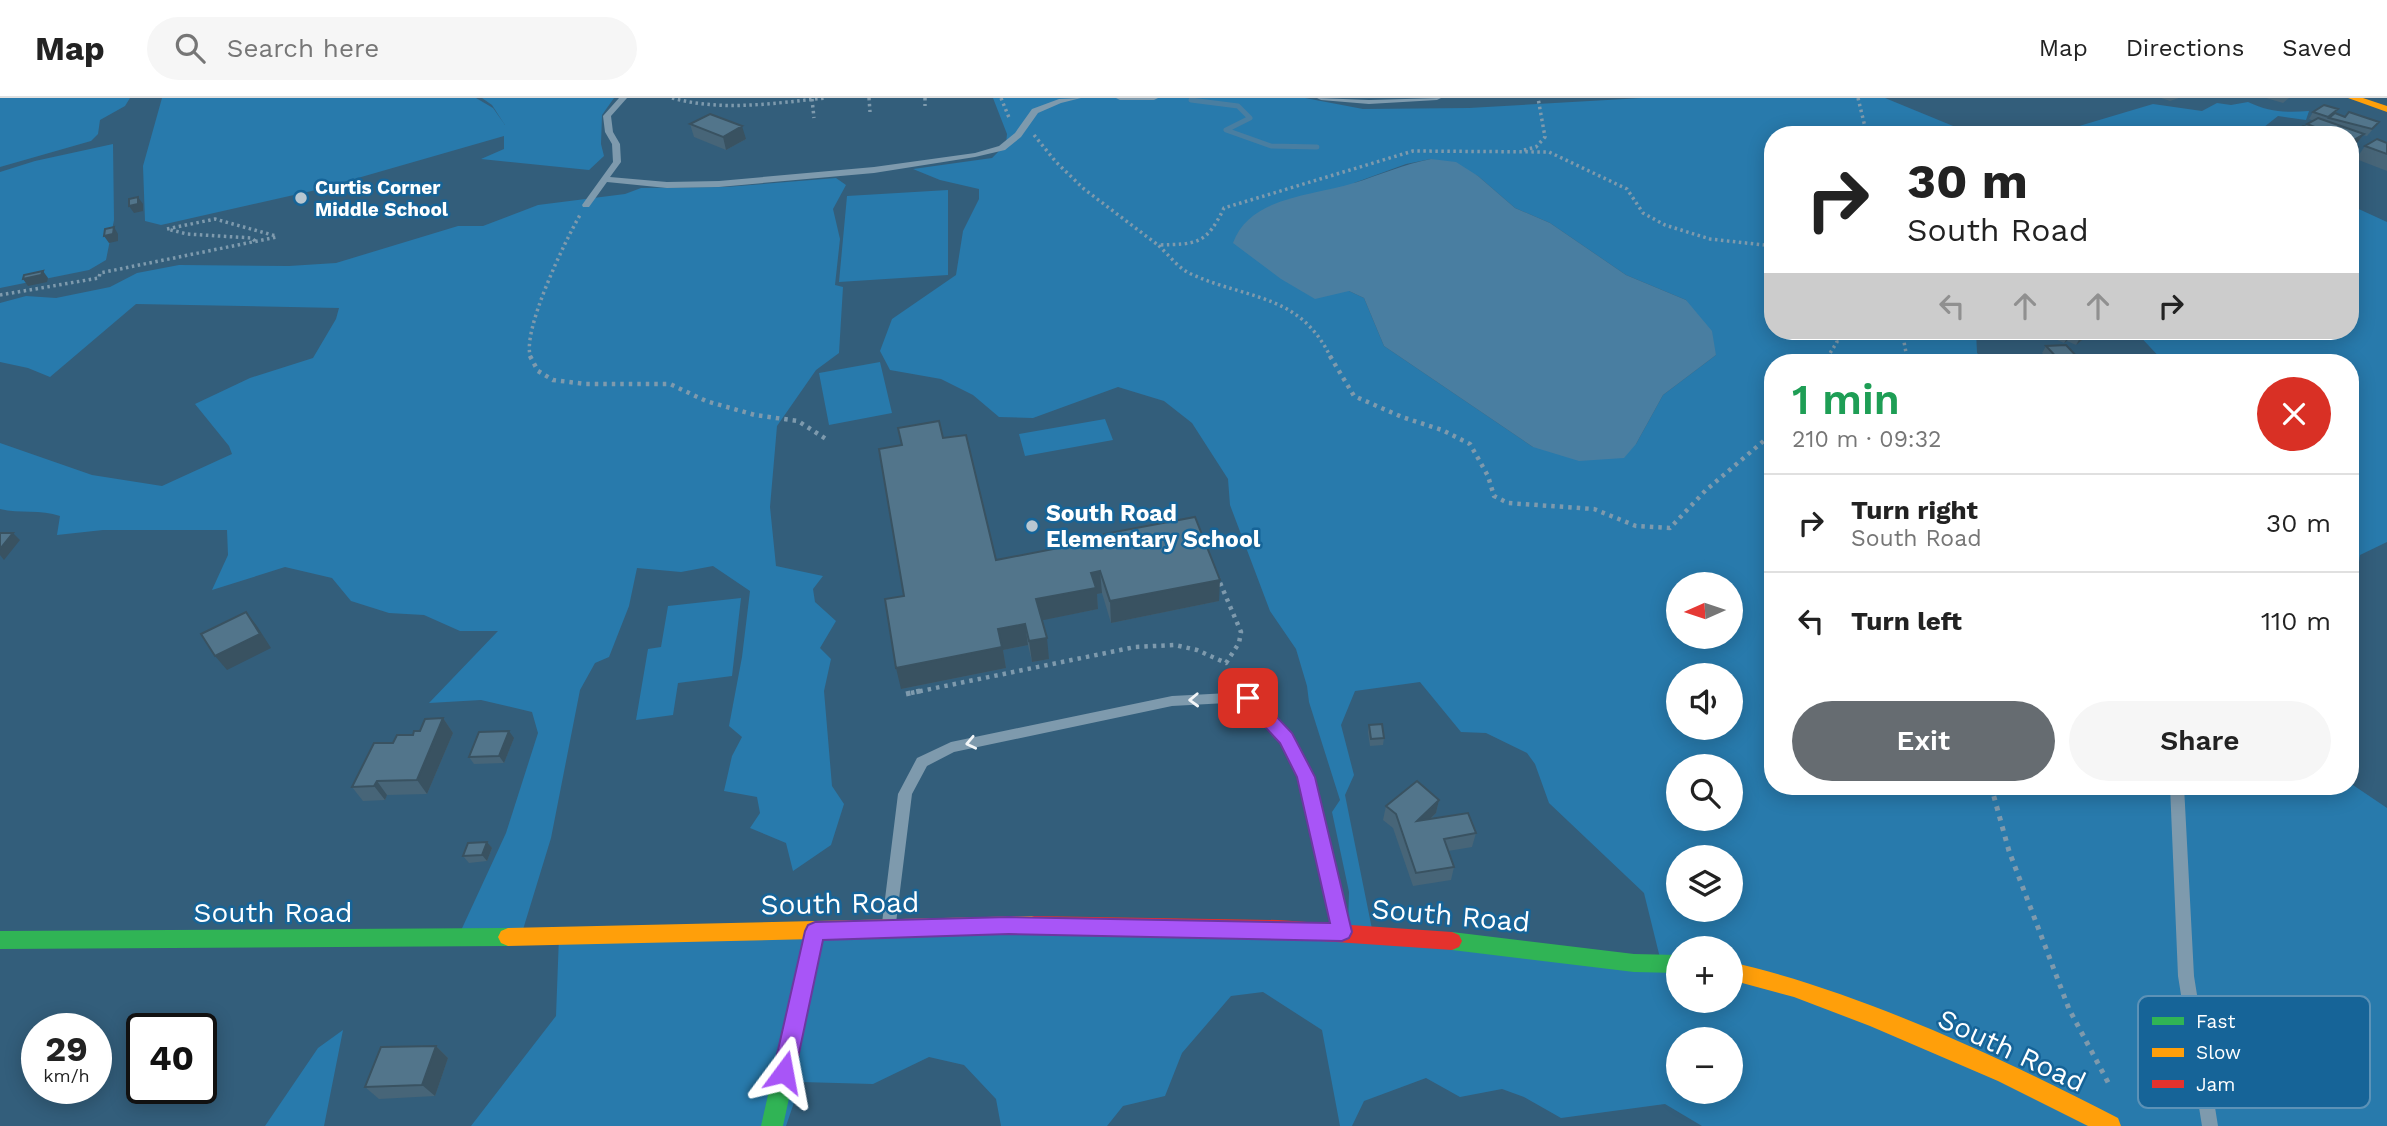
<!DOCTYPE html>
<meta charset="utf-8">
<style>
:root{--surface:#fff;--page:#f6f6f6;--text:#222;--muted:#767676;--line:#e0e0e0;--accent:#666c71}
body{margin:0;font-family:"Work Sans",sans-serif;background:var(--page);color:var(--text);height:100vh;display:flex;flex-direction:column;font-size:26px;white-space:nowrap}
*{box-sizing:border-box;margin:0}
p{font-size:23px;color:var(--muted)}
.icon{flex:none;width:38px;height:38px;fill:none;stroke:currentColor;stroke-width:2;stroke-linecap:round;stroke-linejoin:round}
.map{position:relative;flex:1;overflow:hidden}
.details{position:absolute;left:1764px;top:256px;width:595px;height:441px;display:flex;flex-direction:column;background:var(--surface);border-radius:28px;box-shadow:0 4px 18px #0003}
.details>*{flex:none}
.hud{position:absolute;left:1764px;top:28px;width:595px;height:214px;border-radius:28px;box-shadow:0 4px 18px #0003;background:#fff;color:var(--text);overflow:hidden}
.needle{width:46px;rotate:267deg}
.controls{position:absolute;left:1666px;top:474px;display:grid;gap:14px}
.controls a{display:grid;place-items:center;width:77px;height:77px;border-radius:50%;background:var(--surface);box-shadow:0 4px 18px #0003;font-size:35px}
.speed{position:absolute;left:21px;top:915px;display:flex;gap:14px;font-size:35px;font-weight:700;text-align:center}
.speed>*{display:grid;place-content:center;width:91px;height:91px;border-radius:50%;background:var(--surface);box-shadow:0 4px 18px #0003;line-height:1}
.speed small{font-size:18px;font-weight:400}
.speed .limit{border:4px solid #111;border-radius:10px;background:#fff;color:#111}
.pin{position:absolute;display:grid;place-items:center;width:60px;height:60px;color:#fff;margin:-30px;border-radius:14px;box-shadow:0 4px 10px #0006}
.me{position:absolute;width:77px;margin:-38px;rotate:13deg;stroke-linejoin:round;filter:drop-shadow(0 0 5px #0008)}
.turn{display:flex;align-items:center;gap:24px;height:147px;padding:0 28px;font-size:32px}
.turn .icon{width:91px;height:91px;stroke-width:2.5}
.turn b{display:block;font-size:49px;line-height:60px}
.lanes{display:flex;align-items:center;height:66px;padding:0 28px;background:#0003;justify-content:center;gap:35px;direction:ltr}
.lanes .off{opacity:.35}
.round{display:grid;place-items:center;flex:none;width:74px;height:74px;border-radius:37px;background:var(--page)}
.head{display:flex;align-items:center;justify-content:space-between;height:119px;padding:0 28px}
h1{font-size:42px;font-weight:600;line-height:52px;color:#1e9e55}
.primary-button{display:flex;gap:14px;margin-top:auto;padding:14px 28px}
.primary-button a{flex:1;height:80px;border-radius:42px;background:var(--accent);color:#fff;font-size:28px;font-weight:600;line-height:80px;text-align:center}
.primary-button a+a{background:var(--page);color:var(--text)}
ul{padding:0;list-style:none}
li{display:flex;align-items:center;gap:21px;height:98px;padding:0 28px;border-top:2px solid var(--line)}
li div{flex:1}
li b{display:block;font-size:26px}
li em{font-style:normal}
header{display:flex;align-items:center;gap:42px;box-sizing:border-box;height:98px;padding:0 35px;background:var(--surface);border-bottom:2px solid var(--line)}
header strong{font-size:33px}
nav{display:flex;gap:38px;margin-inline-start:auto;font-size:24px}
.search{width:490px;height:63px;background:var(--page);display:flex;align-items:center;gap:18px;box-sizing:border-box;padding:0 24px;border-radius:38px;color:var(--muted);font-size:26px}
.map>svg:first-child{display:block}
.green{fill:#287aac;fill-rule:evenodd}
.water{fill:#497ea1}
.lines{fill:none;stroke-linecap:round;stroke-linejoin:round}
.stream{stroke:#497ea1;stroke-width:5}
.path-far2{stroke:#7e9aad;stroke-width:3.5;stroke-dasharray:2.5 3.5;stroke-linecap:butt}
.path-far1{stroke:#7e9aad;stroke-width:4.5;stroke-dasharray:3.5 5;stroke-linecap:butt}
.path{stroke:#7e9aad;stroke-width:5;stroke-dasharray:4.5 6;stroke-linecap:butt}
.lane{fill:#7e9aad;fill-rule:evenodd}
.fast{fill:#30b455;fill-rule:evenodd}
.slow{fill:#ff9f0a;fill-rule:evenodd}
.jam{fill:#e5322d;fill-rule:evenodd}
.wall{fill:#476578}
.shaded-wall{fill:#395261}
.building{fill:#52758b;stroke:#395261;stroke-width:2}
.oneway{stroke:#f2f5f7}
.route{fill:#a855f7;stroke:#6d37a1;stroke-width:2}
.poi-dot{fill:#b8c7d1;stroke:#166498;stroke-width:2.5}
.labels{text-anchor:middle;stroke-width:5;stroke-linejoin:round;paint-order:stroke}
.far-poi-label{font-size:19px;font-weight:bold;fill:#fff;stroke:#166498;text-anchor:start}
.poi-label{font-size:23px;font-weight:bold;fill:#fff;stroke:#166498;text-anchor:start}
.near-street-label{font-size:28px;fill:#fff;stroke:#166498}
.key{fill:#166498;stroke:#5c92b7;stroke-width:2}
.key-label{font-size:19px;fill:#fff}
</style>
<header>
<strong>Map</strong>
<div class="search"><svg class="icon" aria-label="search" viewBox="0 0 24 24"><circle cx="10" cy="10" r="6"/><path d="M15 15l6 6"/></svg>Search here</div>
<nav><a>Map</a><a>Directions</a><a>Saved</a></nav>
</header>
<div class="map">
<svg width="2387" height="1028" viewBox="0 0 2387 1028">
<rect width="100%" height="100%" fill="#335e7b"/>
<path class="green" d="M0 0H130L125 8 100 22 98 36 91 43 0 69Z
M162 0H476L493 10 505 27 492 7 482 0H614L602 17 601 46 604 58 589 72 481 61 504 51V38L316 92 161 127 145 123 143 68Z
M993 0H1305L1363 11 1469 10 1642 0H1885L1975 37H1773V233H1976L1977 255 1988 264H1773V688H2350V685L2387 710V1028H1702L1665 1006 1561 1020 1524 999 1502 991 1460 999 1426 980 1364 1003 1352 1028H1340L1322 932 1263 894 1231 898 1182 955 1165 998 1123 1008 1107 1028H1001L996 1001 964 967 929 959 873 986 801 984 786 1028H471L556 918 559 838 458 839 506 735 538 635 532 614 481 602 429 605 498 533H460L424 517 389 515 351 503 332 480 285 469 212 492 228 457 227 432H103L57 437 60 418C41 411 20 416 0 411V345L92 377 162 388 232 356 229 348 195 306 250 280 313 260 336 221 339 210 136 206 50 279 28 270 0 264V205L26 198 56 200 110 189 137 175 179 167 289 168 336 165 458 128H483L538 107 625 96 641 90 726 89 836 80 846 87 833 111 840 141 835 187 843 189 839 255 816 272 777 328 770 409 776 468 823 478 813 491 815 504 836 523 820 550 831 561 824 593 832 688 844 706 831 747 793 773 786 745 750 730 760 715 757 699 724 693 732 658 742 639 729 628 742 559 750 493 713 468 681 474 637 470 629 508 609 559 595 565 580 592 551 740 521 838 1348 828 1349 794 1332 714 1340 702 1309 604 1307 588 1296 551 1270 513 1230 407 1228 381 1192 325 1164 303 1118 289 1033 320 999 319 973 297 941 281 890 272 880 253 892 221 956 177 963 133 979 101V91L940 82 913 71 992 60 1006 46 1007 36ZM1431 61 1478 78 1515 110 1550 125 1626 177 1686 202 1716 257 1663 297 1636 346 1533 349 1384 248 1364 200 1349 193 1354 85 1406 66ZM1678 486H1731V539H1678ZM1678 578H1731V630H1678ZM1420 584 1461 634 1486 635 1527 655 1535 666 1549 705 1644 795 1661 864 1372 831 1345 697 1354 677 1341 627 1355 593ZM1678 668H1731V721H1678ZM1678 760H1731V812H1678ZM1678 850H1731V903H1678ZM1678 942H1731V994H1678Z
M2248 4C2269 14 2286 15 2309 13L2306 22 2278 18 2254 37H2049L2153 6 2202 13 2217 5 2231 7Z
M113 46 114 122 106 162 89 172 0 190V74L35 63Z
M948 92V177L839 184 847 98Z
M2350 107 2387 124V444L2360 457 2358 472 2350 477V264H2164L2135 233H2350Z
M880 264 892 315 829 327 819 275Z
M1105 321 1113 342 1025 358 1019 336Z
M741 500 732 578 678 585 673 617 636 622 648 551 661 549 668 508Z
M343 932 324 1028H265L318 950Z"/>
<path class="water" d="M1431 61 1456 64 1478 78 1515 110 1550 125 1626 177 1686 202 1712 233 1716 257 1663 297 1636 346 1624 360 1579 363 1533 349 1384 248 1364 200 1349 193 1315 201 1281 181 1233 145C1250 98 1313 98 1354 85 1380 77 1404 66 1431 61Z"/>
<g class="lines">
<path class="stream" d="M1191 2 1238 8 1250 20 1226 32 1271 48 1317 49"/>
<path class="path-far2" d="M672 0C723 14 774 5 826 0
M869 0 870 14
M925 0V8
M1001 0 1010 22
M1858 0 1867 37
M812 1 814 20
M1034 37 1056 64 1084 91 1158 147
M1524 52 1536 49 1545 39 1538 0
M255 143 252 140 187 136 167 131 215 121 276 138
M0 197 99 180 100 175 277 139
M1902 233 1907 260
M531 260C520 236 566 141 580 117
M1331 260C1300 195 1248 202 1191 176 1179 171 1168 156 1158 147 1197 146 1206 147 1224 110L1413 53 1549 54 1627 91 1643 115 1665 127 1710 141 1773 148
M1827 260 1837 244 1834 233"/>
<path class="path-far1" d="M530 258 538 273 553 282 586 286H670L706 303 755 317 798 323 826 341
M1330 258 1354 298 1402 319 1442 332 1470 346 1488 378 1494 398 1508 405 1594 411 1636 428 1670 430 1706 392 1773 335
M1907 258 1908 264
M1824 264 1828 258
M911 595 1135 549 1175 547 1197 552 1226 565 1239 545 1241 534 1218 480"/>
<path class="path" d="M906 596 920 593
M1991 688 2009 753 2069 911 2110 988"/>
<path class="lane" d="M619 0H627L611 18 613 34 620 46 621 64 610 79 667 84 719 83 874 69 975 55 999 48 1015 35 1032 11 1059 1 1081 0 1061 5 1038 15 1021 39 1005 52 975 59 874 75 719 89 667 90 607 84 589 109H583L582 107 613 64 612 46 605 34 603 18Z
M1116 0H1158L1154 2H1120Z
M1317 0 1369 2 1441 0 1437 2 1369 6 1321 2Z
M2081 256 2102 262 2103 264C2094 265 2083 265 2076 259Z
M1248 594 1253 595 1291 636 1313 679 1349 830 1346 835 1341 837 1336 835 1333 830 1299 679 1281 644 1245 604 1172 608 954 654 927 668 912 696 896 825 894 830 889 832 884 830 882 825 898 696 917 660 951 644 1172 598Z
M2170 688H2184L2194 878 2218 1028H2202L2178 878Z"/>
<path class="fast" d="M815 824 822 827 825 833 783 1028H761L805 833 808 827Z
M508 830 515 833 518 839 515 845 508 848 0 851V833Z
M1452 834 1634 856 1678 857V875L1634 874 1452 852 1445 849 1442 843 1445 837Z"/>
<path class="slow" d="M2348 0H2363L2387 8V14Z
M1034 818 1041 821 1044 827 1041 833 1034 836 508 848 501 845 498 839 501 833 508 830Z
M1731 864C1860 894 2000 959 2118 1020L2121 1028H2088L1998 983 1870 928 1794 899 1731 882Z"/>
<path class="jam" d="M1034 818 1278 822 1452 834 1459 837 1462 843 1459 849 1452 852 1278 840 1034 836 1027 833 1024 827 1027 821Z"/>
</g>
<path class="wall" d="M2161 0H2179L2170 3Z
M2266 0H2289L2283 5Z
M2338 11 2335 16 2345 19 2379 24 2367 38 2363 37 2355 48 2350 59V37H2290L2291 35 2305 29 2307 26 2314 23 2309 21 2313 14Z
M690 26 746 41 726 52 694 39Z
M2387 45V73L2356 61 2365 48Z
M2037 233H2090L2086 239 2076 247 2067 243 2064 245Z
M2046 248 2081 263V264H2050L2042 255Z
M943 340 996 462 1104 442V436L1219 503 1111 525 1102 495 1097 496 1098 511 1042 522 1049 561 1032 564 1028 547 1003 552 1006 570 901 591 904 498Z
M443 620 453 635 427 696 387 697 385 702 363 703 352 689 393 645 413 637Z
M1369 627 1384 640 1383 647 1370 648 1368 634Z
M514 640 504 665 474 666 469 659Z
M1439 702 1436 715 1431 721 1476 735 1472 749 1448 753 1454 769 1451 782 1413 788 1393 730 1383 722 1386 708Z
M487 744 492 750 487 763 469 765 463 758Z
M436 948 448 960 435 998 379 1001 365 989Z"/>
<path class="shaded-wall" d="M742 28 746 41 726 52 723 39Z
M2364 36 2354 49 2350 52V46L2352 43Z
M2357 49 2350 59V53Z
M138 99 143 106V113L134 115 129 108Z
M114 129 118 136V143L109 145 104 138Z
M43 173 48 180 47 184 28 188 23 181Z
M2072 233H2074L2067 243 2064 245Z
M2084 233H2090L2086 239 2076 247Z
M13 435 20 442 4 462 0 457V451Z
M1100 473 1102 495 1097 496 1098 511 1039 523 1036 501 1091 475Z
M1220 482 1219 503 1111 525 1110 503Z
M246 514 257 528 271 550 227 572 215 558Z
M1025 526 1028 547 1003 552 1006 570 901 591 896 570 998 531Z
M1047 540 1049 561 1032 564 1029 543Z
M443 620 453 635 427 696 417 682Z
M509 633 514 640 504 665 499 658Z
M377 683 387 697 385 702 374 688Z
M1439 702 1436 715 1414 737 1417 723Z
M487 744 492 750 487 763 482 757Z
M436 948 448 960 435 998 422 987Z"/>
<path class="building" d="M2324 7 2338 11 2328 19 2313 14Z
M2349 14 2379 24 2372 31 2329 20 2335 15 2345 19Z
M710 16 742 28 723 39 690 26Z
M2318 20 2364 36 2352 43 2350 42V37H2335L2307 26Z
M2303 28 2325 37H2296L2291 35Z
M2377 41 2387 45V56L2365 48Z
M2350 47 2357 49 2350 53Z
M138 99V106L129 108V101Z
M114 129 113 136 104 138 105 131Z
M43 173 41 177 23 181 24 177Z
M2066 247 2081 263 2061 264 2046 248Z
M939 323 943 340 966 337 996 462 1105 441 1104 436 1195 419 1220 482 1110 503 1100 473 1091 475 1096 490 1036 501 1047 540 1029 543 1025 526 998 531 1002 549 896 570 885 501 904 498 879 351 902 347 898 330Z
M0 435H13L0 451Z
M246 514 260 536 215 558 201 536Z
M443 620 417 682 377 683 374 688 352 689 374 645H393L397 637H413L414 633H420L425 621Z
M1382 626 1384 640 1371 641 1369 627Z
M509 633 499 658 469 659 479 634Z
M1417 683 1439 702 1417 723 1468 715 1476 735 1444 741 1454 769 1416 775 1396 716 1386 708Z
M487 744 482 757 463 758 468 745Z
M436 948 422 987 365 989 381 949Z"/>
<defs><path id="oneway-chevron" d="M-2-3.5L2.5 0L-2 3.5" fill="none" stroke-width="1.6" stroke-linecap="round" stroke-linejoin="round" transform="scale(1.75)"/></defs>
<g class="oneway">
<use href="#oneway-chevron" transform="translate(1194 602) rotate(178)"/>
<use href="#oneway-chevron" transform="translate(971 645) rotate(168)"/>
</g>
<path class="route" d="M1248 593 1254 595 1292 635 1315 679 1352 834 1349 840 1342 843 1009 836 823 842 795 974 791 981 784 984 777 981 773 974 805 833 808 827 815 824 1009 819 1330 825 1297 679 1280 645 1242 604 1240 600 1242 595Z"/>
<g class="poi-dot">
<circle cx="301" cy="100" r="7"/>
<circle cx="1032" cy="428" r="7"/>
</g>
<g class="labels">
<g class="far-poi-label">
<text x="315" y="96">Curtis Corner<tspan x="315" dy="22">Middle School</tspan></text>
</g>
<g class="poi-label">
<text x="1046" y="423">South Road<tspan x="1046" dy="26">Elementary School</tspan></text>
</g>
<g class="near-street-label">
<text transform="translate(840 805) rotate(-1)" y="10">South Road</text>
<text x="273" y="824">South Road</text>
<text transform="translate(1451 817) rotate(5)" y="10">South Road</text>
<text transform="translate(2012 952) rotate(25)" y="10">South Road</text>
</g>
</g>
<rect x="2138" y="898" width="232" height="112" rx="10" class="key"/>
<rect x="2152" y="919" width="32" height="8" fill="#30b455"/>
<rect x="2152" y="950" width="32" height="9" fill="#ff9f0a"/>
<rect x="2152" y="982" width="32" height="8" fill="#e5322d"/>
<g class="key-label">
<text x="2196" y="930">Fast</text>
<text x="2196" y="961">Slow</text>
<text x="2196" y="993">Jam</text>
</g>
</svg>
<div class="controls">
<a><svg class="needle" viewBox="-14 -14 28 28"><path d="M0-13l5 13h-10z" fill="#e53935"/><path d="M0 13l5-13h-10z" fill="#767676"/></svg></a>
<a><svg class="icon" aria-label="sound" viewBox="0 0 24 24"><path d="M4 9h4l5-4v14l-5-4H4zM17 9q2 3 0 6"/></svg></a>
<a><svg class="icon" aria-label="search" viewBox="0 0 24 24"><circle cx="10" cy="10" r="6"/><path d="M15 15l6 6"/></svg></a>
<a><svg class="icon" aria-label="layers" viewBox="0 0 24 24"><path d="M12 4l9 5-9 5-9-5zM3 14l9 5 9-5"/></svg></a>
<a>+</a>
<a>−</a>
</div>
<div class="speed"><div>29<small>km/h</small></div><div class="limit">40</div></div>
<div class="pin" style="left:1248px;top:600px;background:#d93025"><svg class="icon" aria-label="arrive" viewBox="0 0 24 24"><path d="M6 21V4h12l-3 4 3 4H6"/></svg></div>
<svg class="me" style="left:784px;top:974px" viewBox="-20 -20 40 40"><path d="M0-17L14 15 0 8-14 15z" fill="#a855f7" stroke="#fff" stroke-width="4"/></svg>
<div class="hud">
<div class="turn"><svg class="icon" aria-label="right" viewBox="0 0 24 24"><path d="M7 20v-9h11M14 6l5 5-5 5"/></svg><div><b>30 m</b>South Road</div></div>
<div class="lanes"><svg class="icon off" aria-label="left" viewBox="0 0 24 24"><path d="M17 20v-9H6M10 6l-5 5 5 5"/></svg><svg class="icon off" aria-label="ahead" viewBox="0 0 24 24"><path d="M12 20V5M6 11l6-6 6 6"/></svg><svg class="icon off" aria-label="ahead" viewBox="0 0 24 24"><path d="M12 20V5M6 11l6-6 6 6"/></svg><svg class="icon" aria-label="right" viewBox="0 0 24 24"><path d="M7 20v-9h11M14 6l5 5-5 5"/></svg></div>
</div>
<section class="details">
<div class="head"><div><h1>1 min</h1><p>210 m · 09:32</p></div><a class="round" style="background:#d93025;color:#fff"><svg class="icon" aria-label="close" viewBox="0 0 24 24"><path d="M6 6l12 12M18 6L6 18"/></svg></a></div>
<ul>
<li><svg class="icon" aria-label="right" viewBox="0 0 24 24"><path d="M7 20v-9h11M14 6l5 5-5 5"/></svg><div><b>Turn right</b><p>South Road</p></div><em>30 m</em></li>
<li><svg class="icon" aria-label="left" viewBox="0 0 24 24"><path d="M17 20v-9H6M10 6l-5 5 5 5"/></svg><div><b>Turn left</b></div><em>110 m</em></li>
</ul>
<div class="primary-button"><a>Exit</a><a>Share</a></div>
</section>
</div>
